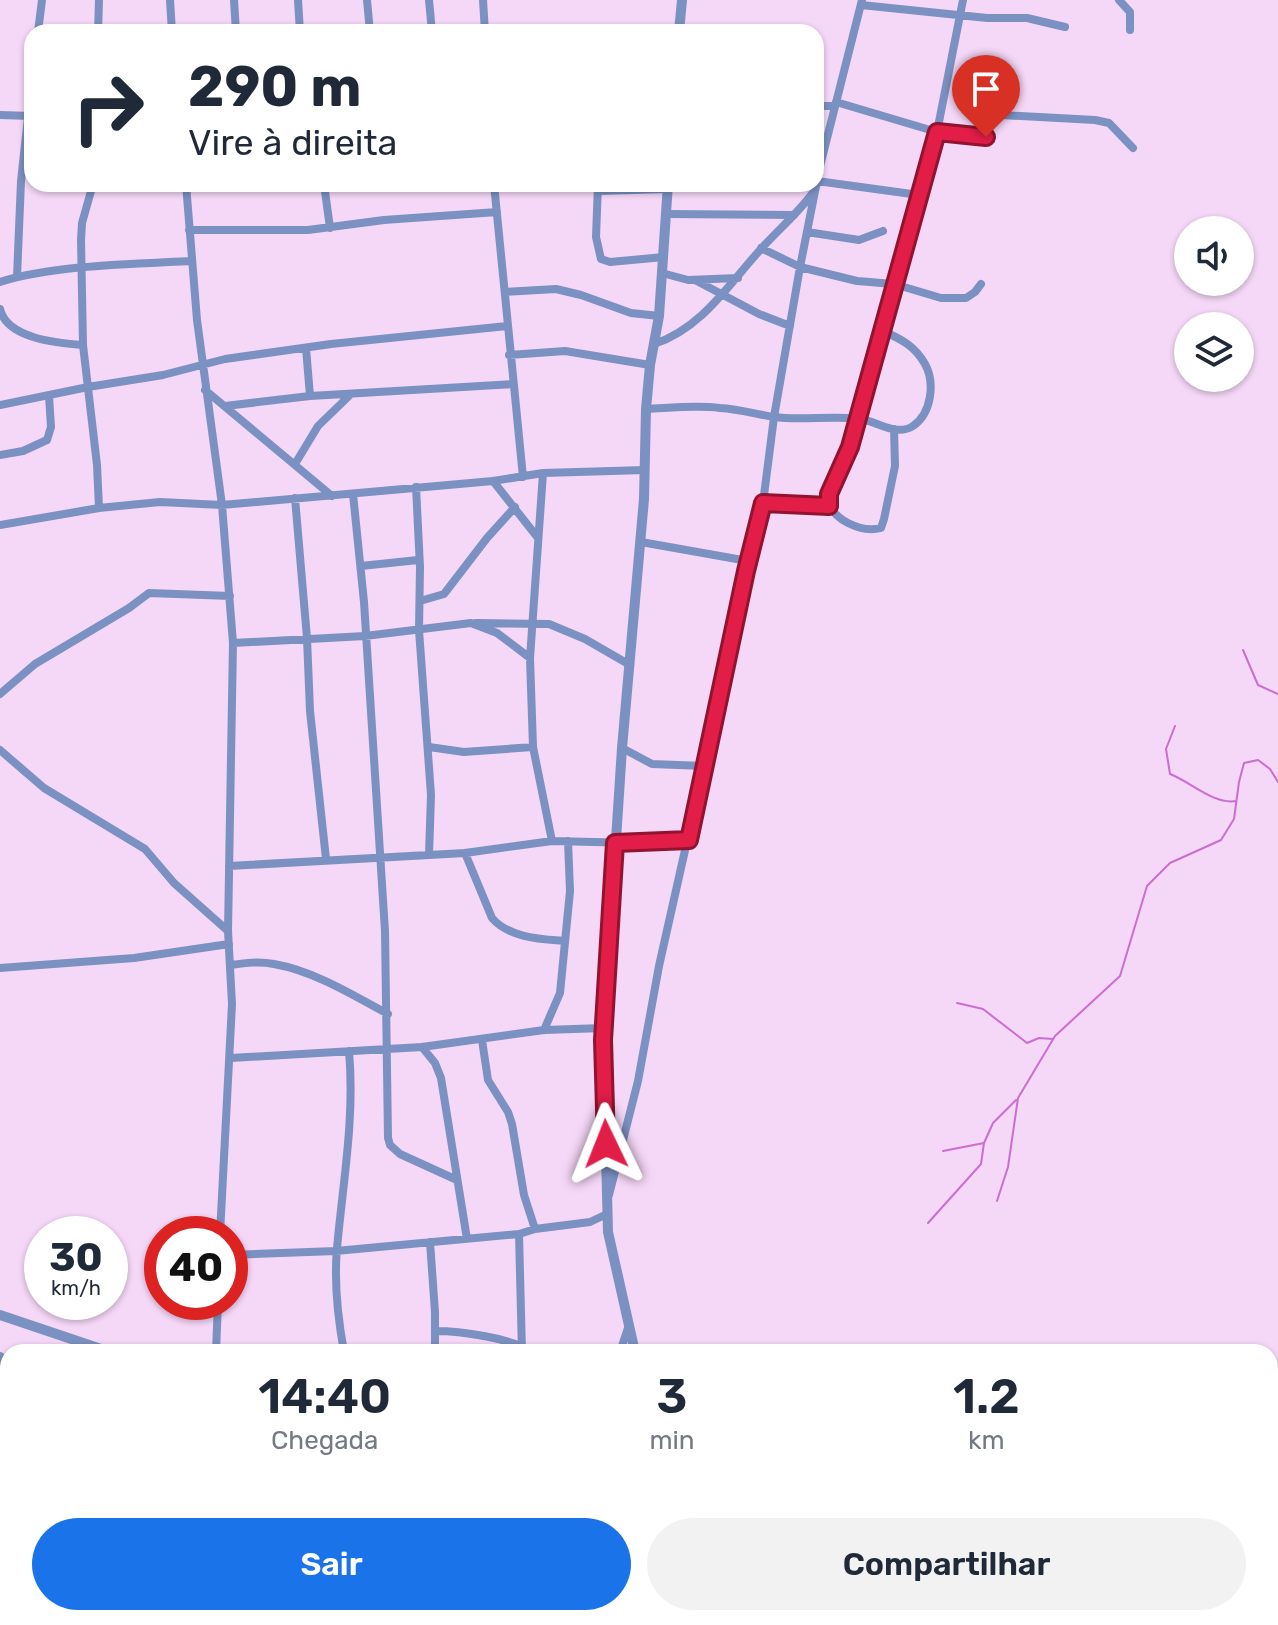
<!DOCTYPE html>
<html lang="pt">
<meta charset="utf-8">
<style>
:root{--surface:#fff;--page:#f2f2f3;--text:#1f2937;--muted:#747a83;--accent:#1a73e8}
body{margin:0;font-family:Rubik,sans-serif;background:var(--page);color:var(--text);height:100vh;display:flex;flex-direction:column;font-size:30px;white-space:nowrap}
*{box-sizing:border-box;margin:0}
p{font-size:26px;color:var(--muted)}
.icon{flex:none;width:44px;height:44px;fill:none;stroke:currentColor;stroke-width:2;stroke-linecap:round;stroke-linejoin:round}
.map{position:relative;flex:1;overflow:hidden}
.details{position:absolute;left:0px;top:1344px;width:1278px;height:282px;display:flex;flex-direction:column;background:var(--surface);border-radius:24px 24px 0 0;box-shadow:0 2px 6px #0004}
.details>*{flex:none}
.banner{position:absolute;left:24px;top:24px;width:800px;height:168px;border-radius:24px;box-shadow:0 2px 6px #0004;background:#fff;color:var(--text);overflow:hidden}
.tools{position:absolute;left:1174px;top:216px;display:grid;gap:16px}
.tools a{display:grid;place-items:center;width:80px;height:80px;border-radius:50%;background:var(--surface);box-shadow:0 2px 6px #0004;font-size:40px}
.speed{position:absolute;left:24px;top:1216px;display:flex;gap:16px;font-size:40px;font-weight:700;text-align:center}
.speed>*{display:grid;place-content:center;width:104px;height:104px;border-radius:50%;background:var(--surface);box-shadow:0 2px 6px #0004;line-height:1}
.speed small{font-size:20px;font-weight:400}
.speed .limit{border:12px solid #d22;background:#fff;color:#111}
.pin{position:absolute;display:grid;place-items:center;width:68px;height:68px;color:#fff;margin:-82px -34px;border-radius:50% 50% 50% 0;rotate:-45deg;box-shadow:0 0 8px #0007}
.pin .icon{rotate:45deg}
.me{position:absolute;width:88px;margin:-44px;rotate:358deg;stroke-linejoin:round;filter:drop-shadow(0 0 6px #0008)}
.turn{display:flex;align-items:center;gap:28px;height:168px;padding:0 32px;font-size:36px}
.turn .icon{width:104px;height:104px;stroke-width:2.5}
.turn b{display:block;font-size:56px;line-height:68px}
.eta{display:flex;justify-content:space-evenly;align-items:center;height:136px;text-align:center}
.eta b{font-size:48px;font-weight:600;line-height:56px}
.primary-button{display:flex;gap:16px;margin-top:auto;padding:16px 32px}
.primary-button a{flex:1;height:92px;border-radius:48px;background:var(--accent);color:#fff;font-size:32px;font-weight:600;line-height:92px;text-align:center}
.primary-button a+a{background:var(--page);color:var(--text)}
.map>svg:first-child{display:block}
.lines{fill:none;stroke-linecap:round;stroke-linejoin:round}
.stream{stroke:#ca6ed0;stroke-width:2}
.minor{stroke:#7b91c1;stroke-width:8}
.tertiary{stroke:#7b91c1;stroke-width:10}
.rail{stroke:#89748a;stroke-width:2}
.route-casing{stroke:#92132f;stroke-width:20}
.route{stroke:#e11d48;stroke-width:14}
</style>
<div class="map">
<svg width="1278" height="1625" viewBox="0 0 1278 1625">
<rect width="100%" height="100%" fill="#f5d7f7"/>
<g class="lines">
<path class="stream" d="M1243 650 1258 685 1278 694
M1175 726 1166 749 1170 774C1191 782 1214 805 1236 801
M957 1003 983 1009 1027 1043 1039 1038 1053 1039
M943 1151 984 1143
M997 1201 1008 1167 1018 1098 1055 1036 1120 976 1147 886 1170 863 1221 840 1234 819 1239 782 1244 763 1258 760 1270 769 1278 782
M928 1223 981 1164 984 1143 993 1123 1016 1100"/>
<path class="minor" d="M170 0 172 32
M234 0 236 32
M298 0 300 32
M367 0 370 32
M429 0 432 32
M483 0 485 32
M1119 0 1130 12V30
M861 5 987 18H1027L1065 27
M38 32 42 0
M98 32 99 0
M836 102 937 132 986 137
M816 106H834
M0 115 31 116
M1001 115 1095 120 1109 123 1133 148
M817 181 919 195
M93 184 82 223 81 240 83 345 97 465 99 508
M186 184 197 320 222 505 233 643 228 931 232 1004 220 1234
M324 184 330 228
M494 184 523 477
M598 184 596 237 601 259 610 262 664 257
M598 191 668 189
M666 214 794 215
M189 230H308L384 220 497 212
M807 232 859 240 883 231
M761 248 800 267 857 281 894 284 941 298H966L975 292 981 284
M662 273 688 280 738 278
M17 277 21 181 32 81
M695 280 759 314 790 326
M0 282C54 265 134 264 192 261
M505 292 556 289 581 295 631 313 659 316
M0 309C7 339 58 343 83 345
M654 344C702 328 728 285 761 249 778 230 797 214 812 194
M306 348 310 396
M509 355 565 351 650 365
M205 390 332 496
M0 405 88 387 163 375 225 359 331 344 507 326
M225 406 310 396 513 384
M646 409C670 408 695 405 720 408 738 409 756 414 774 417 802 421 832 415 860 419 877 421 896 437 913 426 932 413 935 382 925 364 915 346 901 339 883 331
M894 429 895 466 884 519 881 528C862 533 831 520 828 499L850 447 903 260 937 132 963 0
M0 455 23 451 47 440 51 427 49 396
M295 464 318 426 350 395
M493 481 538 538
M416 487 420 567 419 630 431 795 429 855
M353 494 364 602 385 931 388 1138 390 1145 400 1154 457 1180
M295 498 307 638 310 711 326 859
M763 503 829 506
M0 525 99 508 160 502 222 505 493 481 543 473 645 470
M641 542 748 561
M361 566 418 560
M420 601 444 594 487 538 515 507
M476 623 549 624 585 639 630 665
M233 643 365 636 471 623 497 633 530 658 533 747 552 841
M530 658 543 473
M0 694 35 664 129 608 149 593 230 596
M429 747 464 752 533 747
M622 748 652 764 704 766
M0 750 44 788 145 849 174 883 228 931
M465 853 492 918C509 938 541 939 565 941
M229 866 465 853 552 841 635 843 689 840
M231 965C245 963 259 961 274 964 314 971 353 995 388 1014
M0 968 134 958 229 944
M544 1030 560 993 570 891 568 841
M482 1040 488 1080 508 1112 512 1124 524 1195 535 1229
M422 1047 435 1063 441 1078 467 1239
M231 1058 422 1047 544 1030 604 1028
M609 1195 638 1081 659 966 763 503 774 417 800 267 820 166 862 0
M519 1234 522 1352
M430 1242 435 1312V1352
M230 1255 336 1251 519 1234 535 1229 590 1222 607 1214
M435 1331C459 1331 513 1338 531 1352
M216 1352 218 1302
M344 1352C338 1319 334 1281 337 1248 343 1182 355 1117 349 1051
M620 1352 628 1328
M0 1430 8 1422
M0 1497 8 1505
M1270 1572 1278 1574
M1270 1603 1272 1625
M121 1618 128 1625
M391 1618 392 1625
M501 1618 502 1625
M572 1618V1625
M699 1618 701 1625
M892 1618 894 1625
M1241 1625 1245 1618"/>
<path class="tertiary" d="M679 32 682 0
M0 1315 110 1352
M635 1352 608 1232 603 1040 622 748 644 499 646 409 650 365 659 316 668 184
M0 1357 8 1366
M1270 1595 1278 1594
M228 1618 234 1625
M929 1618 948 1622 966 1618"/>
<path class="rail" d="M0 1396 8 1405
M196 1618 202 1625"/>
</g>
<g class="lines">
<defs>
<path id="route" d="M606 1144 603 1040 615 843 689 840 746 571 763 503 829 506V494L850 447 937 132 986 137"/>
</defs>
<use href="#route" class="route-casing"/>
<use href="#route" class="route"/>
</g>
</svg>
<div class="tools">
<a><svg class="icon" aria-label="sound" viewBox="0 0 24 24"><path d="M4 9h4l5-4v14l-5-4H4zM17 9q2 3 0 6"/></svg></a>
<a><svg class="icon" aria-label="layers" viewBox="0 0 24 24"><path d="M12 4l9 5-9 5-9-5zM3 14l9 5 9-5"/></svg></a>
</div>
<div class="speed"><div>30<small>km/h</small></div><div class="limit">40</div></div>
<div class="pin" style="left:986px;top:137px;background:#d93025"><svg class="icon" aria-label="arrive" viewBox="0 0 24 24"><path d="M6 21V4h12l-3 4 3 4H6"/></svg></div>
<svg class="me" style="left:606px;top:1144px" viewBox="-20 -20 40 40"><path d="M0-17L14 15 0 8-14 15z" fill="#e11d48" stroke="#fff" stroke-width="4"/></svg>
<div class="banner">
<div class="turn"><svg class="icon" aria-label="right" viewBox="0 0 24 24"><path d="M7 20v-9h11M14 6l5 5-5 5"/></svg><div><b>290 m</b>Vire à direita</div></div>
</div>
<section class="details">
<div class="eta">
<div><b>14:40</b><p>Chegada</p></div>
<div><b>3</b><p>min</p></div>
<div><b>1.2</b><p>km</p></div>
</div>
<div class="primary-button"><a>Sair</a><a>Compartilhar</a></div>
</section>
</div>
